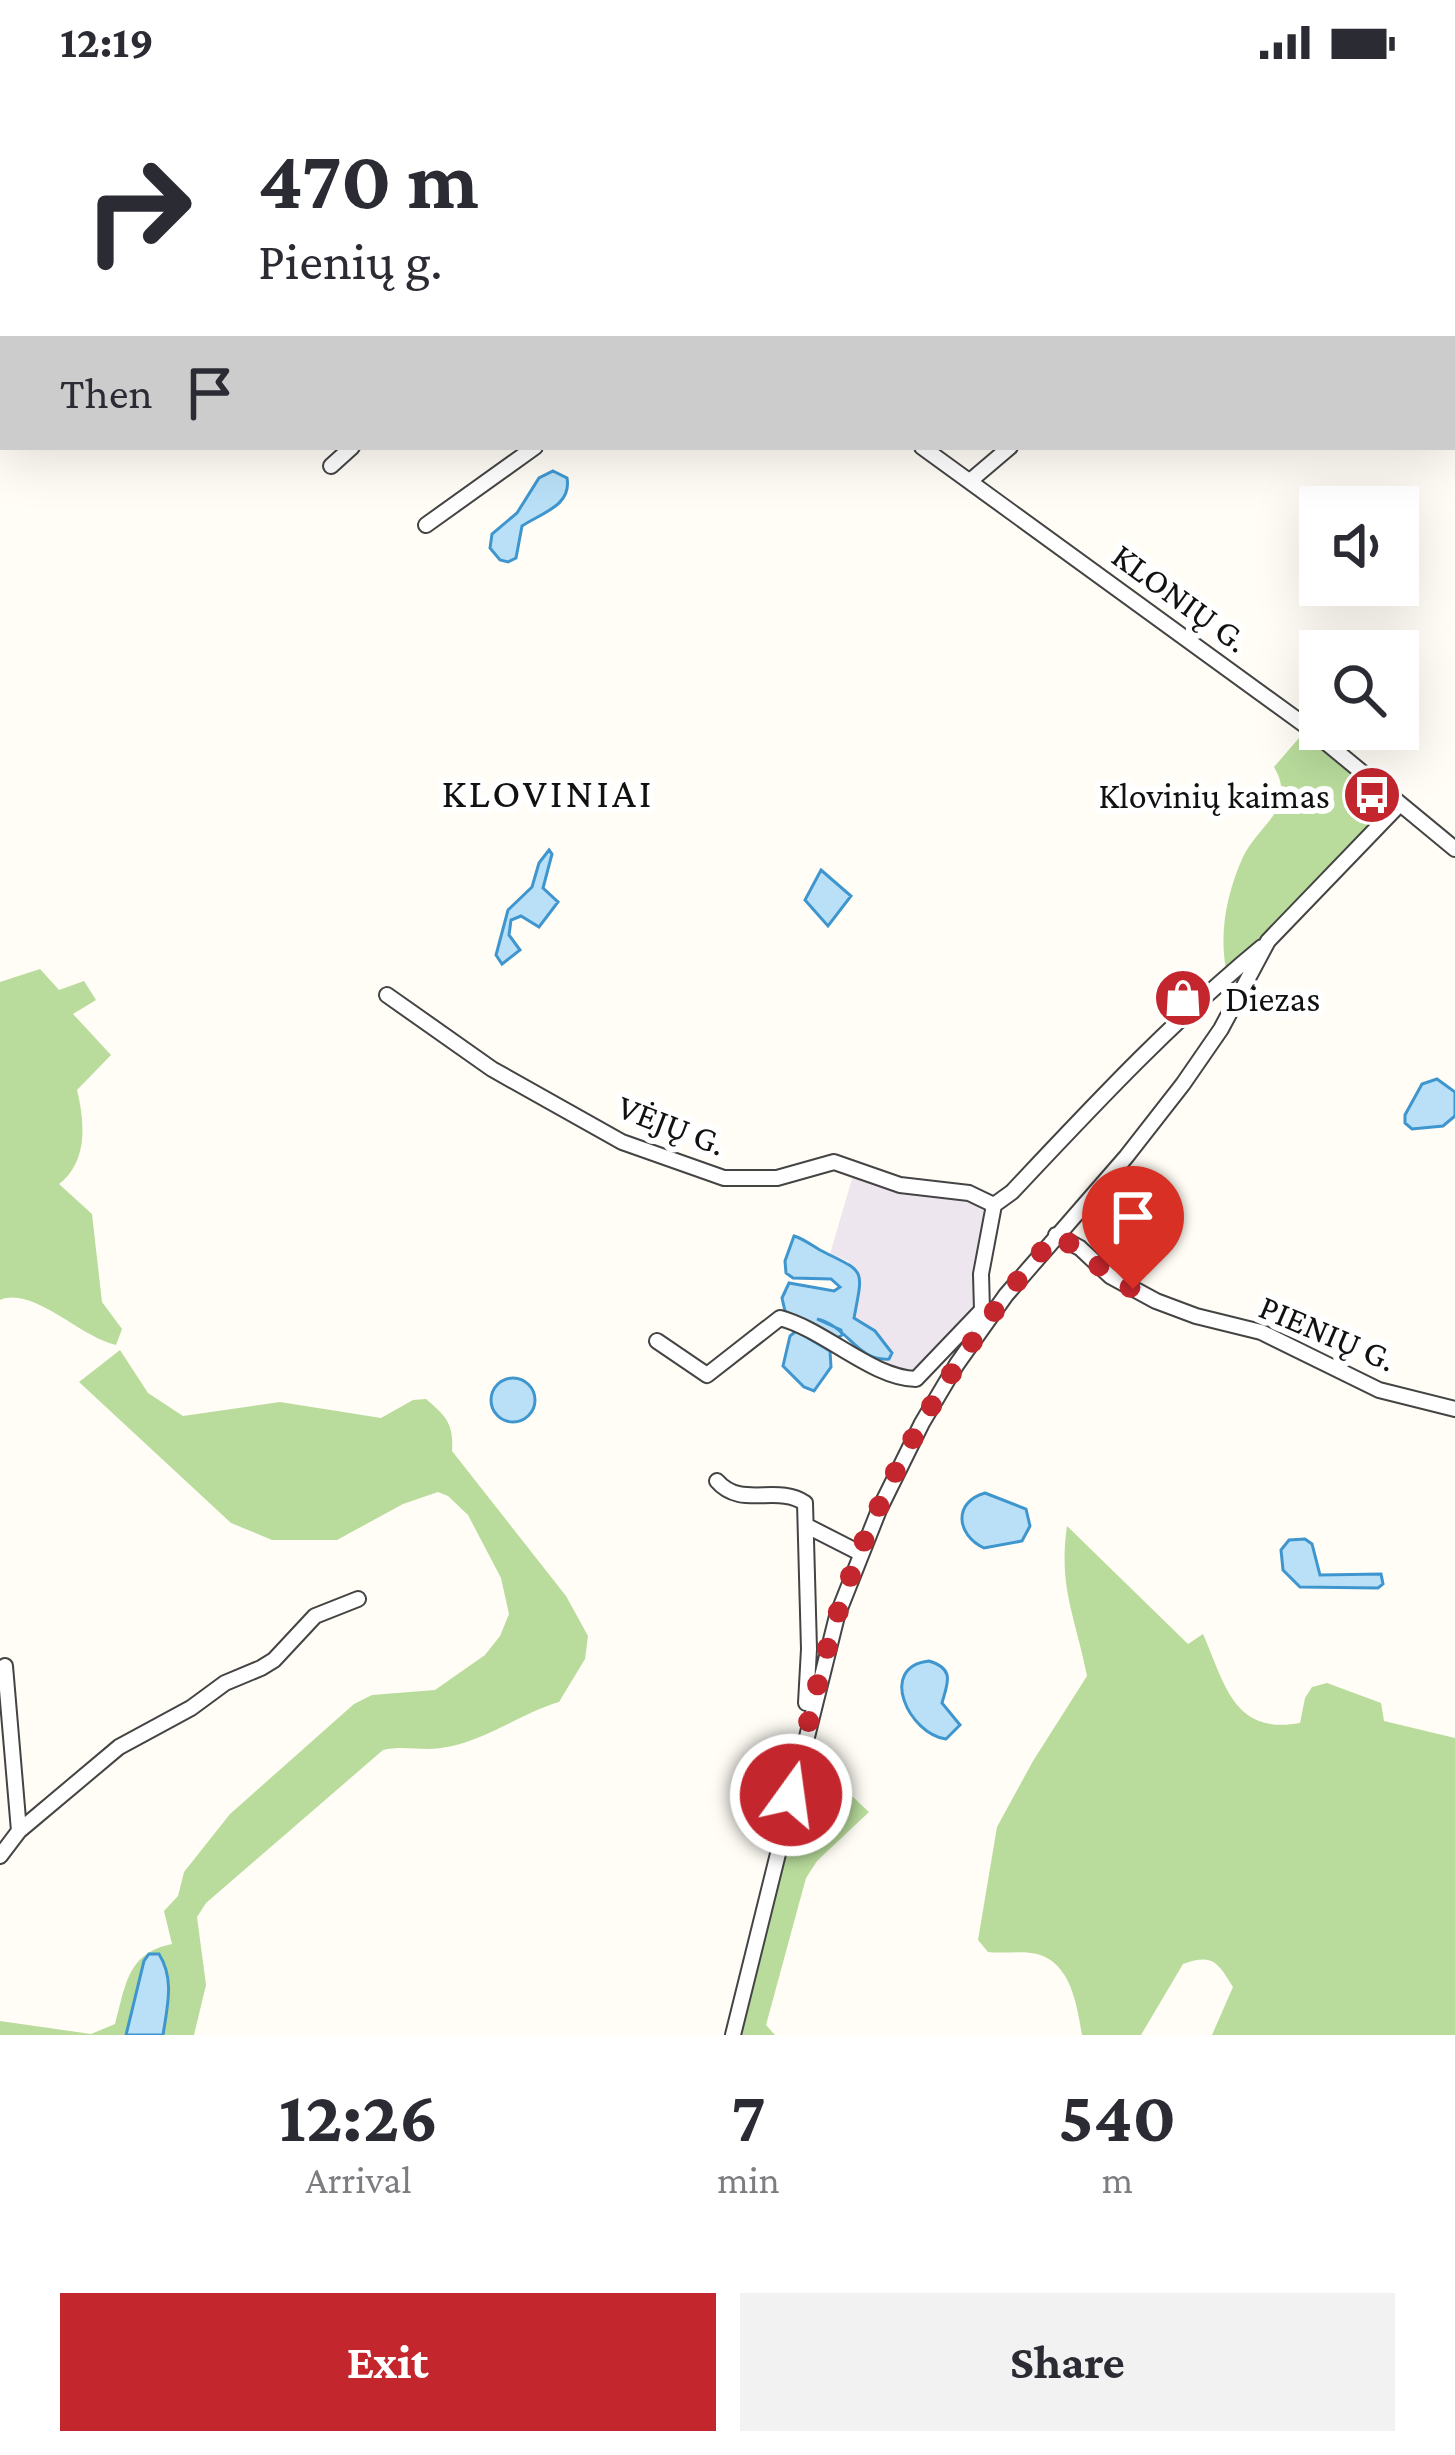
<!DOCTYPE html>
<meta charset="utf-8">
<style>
:root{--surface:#fff;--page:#f2f2f3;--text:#2b2b33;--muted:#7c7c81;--accent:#c4262e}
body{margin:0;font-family:"Crimson Pro",serif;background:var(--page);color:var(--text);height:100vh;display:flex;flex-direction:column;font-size:45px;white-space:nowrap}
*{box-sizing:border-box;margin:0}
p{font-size:39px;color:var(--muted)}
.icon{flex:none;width:66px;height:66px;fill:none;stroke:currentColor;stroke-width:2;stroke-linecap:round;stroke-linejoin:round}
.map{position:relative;height:1951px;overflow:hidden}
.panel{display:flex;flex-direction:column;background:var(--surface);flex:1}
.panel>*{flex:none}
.top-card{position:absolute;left:0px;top:0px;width:1455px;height:366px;box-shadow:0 12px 48px #0002;background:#fff;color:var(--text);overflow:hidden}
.buttons{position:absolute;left:1299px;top:402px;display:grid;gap:24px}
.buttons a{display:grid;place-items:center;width:120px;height:120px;border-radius:0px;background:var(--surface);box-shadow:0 12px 48px #0002;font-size:60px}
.pin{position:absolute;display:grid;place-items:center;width:102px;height:102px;color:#fff;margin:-123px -51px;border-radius:50% 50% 50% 0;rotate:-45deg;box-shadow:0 0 12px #0007}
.pin .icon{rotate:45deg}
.me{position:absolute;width:132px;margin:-66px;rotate:14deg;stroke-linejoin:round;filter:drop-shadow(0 0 9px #0008)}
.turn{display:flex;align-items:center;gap:42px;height:252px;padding:0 60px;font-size:54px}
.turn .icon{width:156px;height:156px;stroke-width:2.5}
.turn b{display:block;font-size:84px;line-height:102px}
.then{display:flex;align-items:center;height:114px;padding:0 60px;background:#0003;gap:24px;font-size:45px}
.eta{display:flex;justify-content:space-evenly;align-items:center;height:204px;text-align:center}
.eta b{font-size:72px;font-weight:700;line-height:84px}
.cta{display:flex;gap:24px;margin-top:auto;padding:24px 60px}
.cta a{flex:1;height:138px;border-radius:0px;background:var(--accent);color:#fff;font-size:48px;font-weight:700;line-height:138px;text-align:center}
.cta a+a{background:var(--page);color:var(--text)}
.status{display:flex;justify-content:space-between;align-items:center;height:84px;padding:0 60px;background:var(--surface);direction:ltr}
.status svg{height:33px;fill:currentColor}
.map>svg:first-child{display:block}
.industrial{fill:#eee6ef}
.forest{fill:#b9dc9c}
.water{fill:#b9e0f7;stroke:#3f96cf;stroke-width:3}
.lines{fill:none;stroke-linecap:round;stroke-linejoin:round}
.minor-casing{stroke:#444;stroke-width:18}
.minor{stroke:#fff;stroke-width:14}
.route{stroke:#c4262e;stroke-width:21;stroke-dasharray:0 37.8}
.labels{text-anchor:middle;stroke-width:12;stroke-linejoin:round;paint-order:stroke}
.street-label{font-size:36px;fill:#111;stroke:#fff}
.poi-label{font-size:36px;fill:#111;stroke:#fff;text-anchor:end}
.quarter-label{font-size:42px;letter-spacing:3px;fill:#111;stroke:#fff}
</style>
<div class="status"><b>12:19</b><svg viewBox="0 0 49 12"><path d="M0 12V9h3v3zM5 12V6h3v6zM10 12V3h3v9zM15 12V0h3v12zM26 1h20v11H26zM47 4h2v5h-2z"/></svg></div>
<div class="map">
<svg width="1455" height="1951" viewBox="0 0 1455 1951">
<rect width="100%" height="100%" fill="#fffdf5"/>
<path class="industrial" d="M854 1088 967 1114 984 1127 976 1224 914 1290 883 1282 892 1269 875 1247 854 1234 860 1201 848 1177 830 1170Z"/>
<path class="forest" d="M1305 647 1388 720 1385 730 1282 835 1226 885C1219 848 1227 808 1243 773 1259 739 1298 725 1274 683Z
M40 885 59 906 84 897 96 916 73 930 111 971 77 1006C85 1038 88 1078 59 1100L92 1130 102 1218 122 1245 116 1261C81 1254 33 1202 0 1216V898Z
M120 1266 148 1309 183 1332 280 1318 381 1334 413 1316 426 1315C446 1332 454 1340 452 1367L566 1512 588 1552 585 1575 559 1618C519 1630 484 1658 441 1664 421 1667 403 1661 383 1666L206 1819 197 1833 206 1901 194 1951H163L170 1908 165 1879 136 1922 126 1951H0V1937L91 1950 115 1940C126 1901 127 1869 172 1860L164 1827 178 1812 184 1788 230 1730 354 1620 372 1611 435 1606 485 1571 500 1552 509 1530 501 1494 468 1431 448 1412 438 1408 403 1420 337 1456H272L231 1439 79 1298Z
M1067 1442 1188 1560 1203 1550C1225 1600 1233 1651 1300 1639L1305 1614 1312 1603 1327 1599 1381 1619 1384 1637 1455 1654V1951H1212L1233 1903C1218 1879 1213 1869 1183 1880L1141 1951H1082C1077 1921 1071 1879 1037 1870 1023 1866 1004 1870 988 1868L978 1856 997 1743 1033 1677 1087 1592C1076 1534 1058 1504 1067 1442Z
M804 1689 853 1713 869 1728 817 1777 806 1794 766 1941 775 1951H742Z"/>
<path class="water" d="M553 387 567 394C572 422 541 429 522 442L516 474 508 478 500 476 490 464 492 450 517 429 539 394Z
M549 766 552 770 543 804 558 818 539 843 521 832 511 836 509 851 520 866 502 880 496 871 508 826 532 803 539 779Z
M821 786 851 812 828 842 805 816Z
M1437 995 1455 1008V1032L1443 1042 1412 1045 1405 1039V1031L1422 1000Z
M794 1152C804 1155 811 1161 820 1166 865 1189 864 1182 854 1234L875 1247 892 1269 889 1275C857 1278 848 1242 817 1235L841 1246 842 1251 837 1254 785 1227 782 1214 789 1199 834 1207 840 1203 831 1195 793 1194 786 1189 785 1177Z
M796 1247 830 1267 831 1283 814 1307 804 1303 783 1282 790 1252Z
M491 1316a22 22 0 1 1 44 0a22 22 0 1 1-44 0Z
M985 1409 1026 1425 1030 1442 1022 1457 984 1464C956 1451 953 1418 985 1409Z
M1305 1455 1312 1460 1320 1491 1381 1490 1383 1500 1378 1504 1300 1503 1283 1486 1281 1466 1289 1456Z
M929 1577C956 1585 947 1600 942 1619L960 1641 946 1655C909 1650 877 1583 929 1577Z
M149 1870H159C175 1895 167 1924 163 1951H126L144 1877Z"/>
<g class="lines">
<defs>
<path id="minor" d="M0 69 3 70
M922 363 1306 642 1455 765
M331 382 352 363
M970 397 1010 363
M426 441 535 363
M387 911 492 985 622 1058 724 1094H777L834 1078 900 1101 969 1109 994 1121
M994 1121 1012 1108C1092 1023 1171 938 1262 863
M1056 1151 1080 1164 1110 1192 1156 1217 1196 1232 1261 1248 1379 1306 1455 1325
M989 1232 982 1226 981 1190 994 1121
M657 1257 707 1291 780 1234C825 1246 872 1294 916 1295L982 1226
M717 1397C741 1425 777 1400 805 1419L809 1565 806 1619
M807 1442 860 1469
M19 1747 119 1663 191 1624 225 1599 261 1584 274 1576 315 1532 358 1515
M0 1772 19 1747 5 1582
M733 1951 837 1532 879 1426 922 1339 957 1280 1006 1211 1126 1073 1183 1000 1221 945 1268 857 1399 721"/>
</defs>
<use href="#minor" class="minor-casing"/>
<use href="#minor" class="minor"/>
</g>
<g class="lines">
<path class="route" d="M791 1711C806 1652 818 1591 837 1532 881 1392 959 1261 1056 1151 1084 1167 1105 1190 1133 1205"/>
</g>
<defs>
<symbol id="bus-disc" viewBox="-11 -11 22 22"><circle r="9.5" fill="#c4262e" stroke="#fff"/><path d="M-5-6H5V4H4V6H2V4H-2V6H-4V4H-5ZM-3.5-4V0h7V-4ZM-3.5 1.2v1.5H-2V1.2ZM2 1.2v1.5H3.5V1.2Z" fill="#fff"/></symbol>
<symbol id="shop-disc" viewBox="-11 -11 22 22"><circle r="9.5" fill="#c4262e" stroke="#fff"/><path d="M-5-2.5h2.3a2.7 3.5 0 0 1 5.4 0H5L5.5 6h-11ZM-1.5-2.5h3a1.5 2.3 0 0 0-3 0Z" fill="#fff"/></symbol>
</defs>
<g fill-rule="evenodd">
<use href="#bus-disc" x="1339" y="678" width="66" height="66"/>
<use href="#shop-disc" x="1150" y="881" width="66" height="66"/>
</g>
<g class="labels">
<g class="street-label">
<text transform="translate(1181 513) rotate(36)" y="13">KLONIŲ G.</text>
<text transform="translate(672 1040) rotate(21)" y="13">VĖJŲ G.</text>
<text transform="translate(1328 1248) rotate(23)" y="13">PIENIŲ G.</text>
</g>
<g class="poi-label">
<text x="1330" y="724">Klovinių kaimas</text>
<text x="1225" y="927" text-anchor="start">Diezas</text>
</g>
<g class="quarter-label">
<text x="548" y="723">KLOVINIAI</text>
</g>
</g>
</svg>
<div class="buttons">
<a><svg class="icon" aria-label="sound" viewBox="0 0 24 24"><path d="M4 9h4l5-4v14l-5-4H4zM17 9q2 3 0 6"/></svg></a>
<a><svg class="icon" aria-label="search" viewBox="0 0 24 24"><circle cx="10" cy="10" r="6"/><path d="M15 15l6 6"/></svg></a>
</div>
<div class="pin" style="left:1133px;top:1205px;background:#d93025"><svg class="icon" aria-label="arrive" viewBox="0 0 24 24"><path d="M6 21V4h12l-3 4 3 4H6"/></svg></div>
<svg class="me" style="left:791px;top:1711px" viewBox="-20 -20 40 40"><circle r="17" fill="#c4262e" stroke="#fff" stroke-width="3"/><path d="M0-11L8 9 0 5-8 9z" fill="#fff"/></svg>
<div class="top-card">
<div class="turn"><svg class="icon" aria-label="right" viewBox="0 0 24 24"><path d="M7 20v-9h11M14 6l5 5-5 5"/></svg><div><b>470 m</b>Pienių g.</div></div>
<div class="then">Then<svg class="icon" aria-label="arrive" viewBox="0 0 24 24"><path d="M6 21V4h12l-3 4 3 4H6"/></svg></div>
</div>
</div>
<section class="panel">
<div class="eta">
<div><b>12:26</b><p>Arrival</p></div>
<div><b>7</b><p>min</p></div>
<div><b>540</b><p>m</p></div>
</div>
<div class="cta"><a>Exit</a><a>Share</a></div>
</section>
